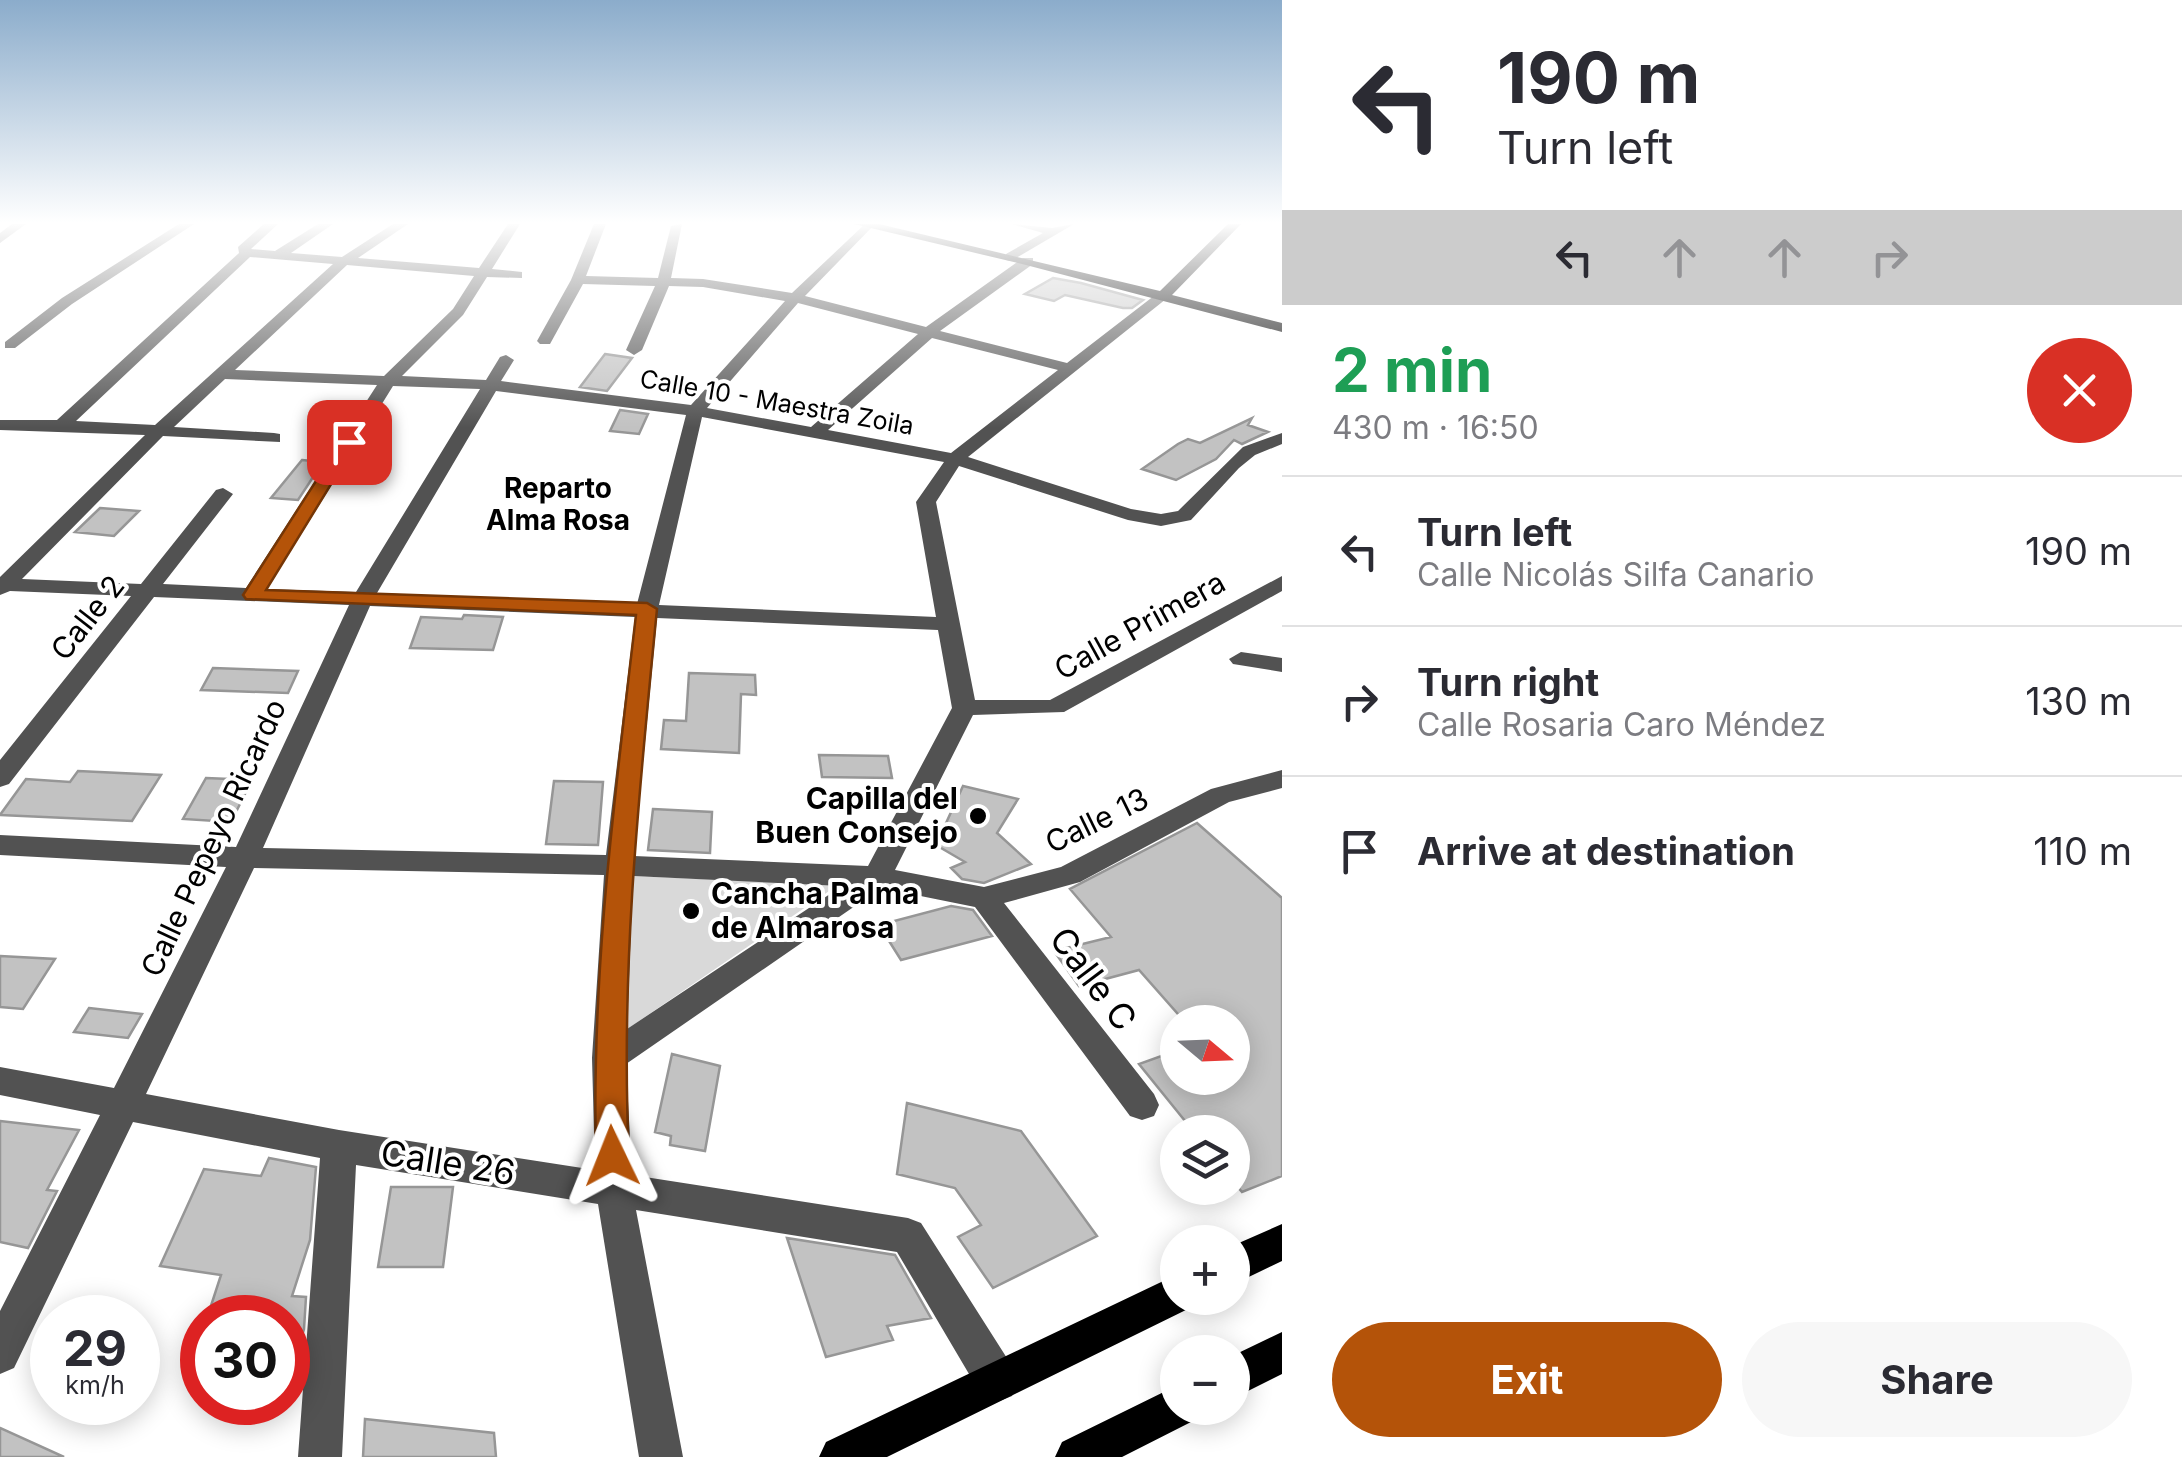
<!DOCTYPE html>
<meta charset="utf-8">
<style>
:root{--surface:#fff;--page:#f7f7f7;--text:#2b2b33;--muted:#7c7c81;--line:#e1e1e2;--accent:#b45309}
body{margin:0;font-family:Inter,sans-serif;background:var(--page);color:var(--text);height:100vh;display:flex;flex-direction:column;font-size:38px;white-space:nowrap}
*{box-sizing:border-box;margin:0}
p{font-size:32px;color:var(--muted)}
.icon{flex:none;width:55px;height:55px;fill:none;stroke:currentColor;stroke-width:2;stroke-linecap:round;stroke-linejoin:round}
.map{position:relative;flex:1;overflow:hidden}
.details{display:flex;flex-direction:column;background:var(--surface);width:900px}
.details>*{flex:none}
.guide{background:#fff;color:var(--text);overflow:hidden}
.needle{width:65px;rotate:109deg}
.fabs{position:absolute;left:1160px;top:1005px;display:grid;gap:20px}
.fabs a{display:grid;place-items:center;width:90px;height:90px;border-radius:50%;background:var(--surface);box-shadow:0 5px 25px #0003;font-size:50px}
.speed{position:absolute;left:30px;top:1295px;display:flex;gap:20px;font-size:50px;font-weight:700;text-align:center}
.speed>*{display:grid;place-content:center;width:130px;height:130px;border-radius:50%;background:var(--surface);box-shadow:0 5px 25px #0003;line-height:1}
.speed small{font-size:25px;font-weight:400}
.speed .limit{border:15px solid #d22;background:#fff;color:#111}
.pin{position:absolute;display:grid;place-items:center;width:85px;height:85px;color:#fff;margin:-42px;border-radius:20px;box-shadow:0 5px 15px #0006}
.me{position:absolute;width:110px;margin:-55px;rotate:358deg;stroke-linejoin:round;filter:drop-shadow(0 0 8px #0008)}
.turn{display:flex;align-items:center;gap:35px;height:210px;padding:0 50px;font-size:45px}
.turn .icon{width:130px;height:130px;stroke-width:2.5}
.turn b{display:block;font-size:70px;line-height:85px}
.lanes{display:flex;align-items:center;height:95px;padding:0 50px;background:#0003;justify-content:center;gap:50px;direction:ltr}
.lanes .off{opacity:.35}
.round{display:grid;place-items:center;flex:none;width:105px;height:105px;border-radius:52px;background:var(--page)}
.headline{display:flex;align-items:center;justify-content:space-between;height:170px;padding:0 50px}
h1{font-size:60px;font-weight:700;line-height:75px;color:#1e9e55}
.action{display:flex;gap:20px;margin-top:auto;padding:20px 50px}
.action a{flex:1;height:115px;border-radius:60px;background:var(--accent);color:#fff;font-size:40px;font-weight:700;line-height:115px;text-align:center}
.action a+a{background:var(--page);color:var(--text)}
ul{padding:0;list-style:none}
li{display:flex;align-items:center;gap:30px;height:150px;padding:0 50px;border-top:2px solid var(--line)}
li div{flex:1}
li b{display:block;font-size:38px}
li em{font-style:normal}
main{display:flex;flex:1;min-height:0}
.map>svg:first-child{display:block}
.green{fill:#d9d9d9}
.building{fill:#c2c2c2;stroke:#969696;stroke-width:2.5}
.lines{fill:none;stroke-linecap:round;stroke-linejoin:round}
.minor{fill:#525252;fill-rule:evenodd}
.major{fill:#000;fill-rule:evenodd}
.route{fill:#b45309;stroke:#753606;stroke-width:2.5}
.poi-dot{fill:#000;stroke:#fff;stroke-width:4}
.labels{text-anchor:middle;stroke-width:8;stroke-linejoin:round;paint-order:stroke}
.far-street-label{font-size:25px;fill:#000;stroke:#fff}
.far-neighbourhood-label{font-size:28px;font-weight:bold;fill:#000;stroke:#fff}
.street-label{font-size:30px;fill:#000;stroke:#fff}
.poi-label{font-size:30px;font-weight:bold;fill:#000;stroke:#fff;text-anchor:end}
.near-street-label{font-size:35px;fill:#000;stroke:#fff}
</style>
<main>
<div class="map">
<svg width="1282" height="1457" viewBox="0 0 1282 1457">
<rect width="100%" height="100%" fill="#fff"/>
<path class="green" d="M630 876 838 885 623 1032Z"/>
<path class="building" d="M1053 278 1081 283 1143 300 1132 308H1123L1065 295 1054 301 1025 294Z
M605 354 632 358 607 391 580 387Z
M620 410 648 414 639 434 610 431Z
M1252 418 1248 425 1268 432 1242 444 1234 440 1216 459 1176 480 1142 469 1178 444 1188 439 1200 443Z
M302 460 323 462 298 500 271 498Z
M100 508 139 511 114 536 75 532Z
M464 615 503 617 493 650 410 648 421 617 462 619Z
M213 668 298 671 288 693 201 690Z
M689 673 755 675 756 695 741 694 739 753 661 749 664 720 686 721Z
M819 755 888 756 892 778 822 777Z
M78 771 161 775 132 821 0 815 26 779 70 782Z
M206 778 252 780 231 822 183 819Z
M554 781 603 782 598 845 546 844Z
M963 786 1018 799 997 833 1031 864 984 883 962 879 951 868 965 862 936 845Z
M653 809 712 812 710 853 648 850Z
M1197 823 1282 898V1176L1242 1192 1232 1180V1132H1194L1139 1064 1178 1050V1078H1232V1022H1185L1139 970 1079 986 1054 951 1111 937 1070 889Z
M951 906 973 910 992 936 901 960 879 925Z
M0 956 55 959 23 1009 0 1007Z
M89 1008 142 1014 128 1038 74 1032Z
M672 1054 720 1066 705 1151 670 1145 671 1136 655 1132Z
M907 1103 1021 1131 1097 1236 993 1288 958 1237 981 1225 955 1188 897 1174Z
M0 1121 79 1130 47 1190 57 1191 28 1248 0 1242Z
M269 1158 316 1167 310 1240 292 1296 306 1297 304 1329 293 1366H288V1318H207L221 1275 160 1266 204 1169 261 1176Z
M391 1187H453L443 1267H378Z
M787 1238 895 1255 931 1318 887 1326 893 1340 826 1357Z
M365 1419 494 1433 496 1457H363Z
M0 1428 64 1457H0Z"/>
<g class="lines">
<path class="minor" d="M12 224H26L0 243V233Z
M179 224H194L72 304 15 348H5V342L62 298Z
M264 224H278L251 249 275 251 318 224H333L291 253 342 257 393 224H408L358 258 479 268 508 224H520L492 269 522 272V278L487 277 463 315 402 376 486 380 500 357 506 355 514 360 501 381 691 405 785 301 703 287 669 286 642 350 634 355 626 350 655 286 583 284 550 344H540L537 341 571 280 594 224H606L586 276 658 278 671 226 682 224 671 278 703 279 792 293 865 224H875L805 296 926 327 1023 258H1033V264L940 331 1067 363 1159 292 1171 295 968 457 1131 509 1161 514 1178 511 1243 447 1282 433V444L1255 455 1239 468 1191 520 1161 526 1128 520 959 466 936 502 975 700H1050L1282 576V591L1064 712 973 715 895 870 984 887 1061 867 1211 789 1282 770V788L1229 802 1080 882 1004 903 1154 1094 1159 1105 1154 1116 1142 1120 1130 1116 975 907 881 888 626 1064 632 1175 908 1218 921 1223 1012 1366 1018 1381 1012 1396 997 1402 982 1396 897 1252 636 1210 683 1457H639L598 1204 356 1165 342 1457H298L320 1158 133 1122 14 1368 0 1374V1311L100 1115 0 1095V1067L114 1088 226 867 0 855V835L236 847 349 605 154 597 9 784 0 787V760L131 596 10 591 0 595V577L145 435 0 430V420H57L239 253 238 247ZM250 257 333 264 155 425 76 421ZM347 265 474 276 453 309 384 376 235 370ZM798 303 918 334 811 427 707 408ZM932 338 1058 370 951 453 828 430ZM225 379 377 385 246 588 163 584 233 494 223 488 216 490 141 584 22 579 163 436 280 442V434L274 433 174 427ZM393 386 480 389 356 592 267 589ZM496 391 686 415 637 604 377 593ZM702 417 944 462 916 502 936 617 659 605ZM370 606 635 617 606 855 263 848ZM657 618 938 630 952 708 868 866 634 856ZM254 868 604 875 592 1058 595 1170 339 1130 146 1094ZM633 876 842 886 627 1029Z
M1012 224 1052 228 1074 224 1011 261 1006 260V254L1043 233Z
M1241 652 1282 658V672L1233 664 1229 659Z"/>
<path class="major" d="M854 224H879L1160 291 1228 224H1241L1172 295 1282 323V332L1026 265Z
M1282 1224V1261L1232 1285V1246Z
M1178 1274V1298H1196L1192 1307 887 1457H819L826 1442Z
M1282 1332V1374L1232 1399V1356Z
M1178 1385V1408H1198L1193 1421 1122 1457H1055L1062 1442Z"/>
</g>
<linearGradient id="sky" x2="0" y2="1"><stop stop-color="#8baccb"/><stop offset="0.52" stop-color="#fff"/><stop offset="1" stop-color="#fff" stop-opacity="0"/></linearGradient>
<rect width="1282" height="428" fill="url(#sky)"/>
<path class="route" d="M349 437 357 442 266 590 647 603 657 609C639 792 620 973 629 1156L624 1167 612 1171 601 1167 596 1156C591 974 615 795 636 615L246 599 243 595 341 442Z"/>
<g class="poi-dot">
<circle cx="978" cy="816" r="10"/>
<circle cx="691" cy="911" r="10"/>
</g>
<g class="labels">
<g class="far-street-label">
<text transform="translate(777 402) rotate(10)" y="9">Calle 10 - Maestra Zoila</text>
</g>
<g class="far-neighbourhood-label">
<text x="558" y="498">Reparto<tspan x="558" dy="32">Alma Rosa</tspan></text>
</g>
<g class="street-label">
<text transform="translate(88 618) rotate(-52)" y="10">Calle 2</text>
<text transform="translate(1140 626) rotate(-29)" y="10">Calle Primera</text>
<text transform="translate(1097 821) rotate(-26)" y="10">Calle 13</text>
<text transform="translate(214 838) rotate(-65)" y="10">Calle Pepeyo Ricardo</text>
</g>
<g class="poi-label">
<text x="958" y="809">Capilla del<tspan x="958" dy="34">Buen Consejo</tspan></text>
<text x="711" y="904" text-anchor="start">Cancha Palma<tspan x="711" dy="34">de Almarosa</tspan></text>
</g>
<g class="near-street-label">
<text transform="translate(1093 979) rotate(53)" y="12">Calle C</text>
<text transform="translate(448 1163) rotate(9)" y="12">Calle 26</text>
</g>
</g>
</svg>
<div class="fabs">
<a><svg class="needle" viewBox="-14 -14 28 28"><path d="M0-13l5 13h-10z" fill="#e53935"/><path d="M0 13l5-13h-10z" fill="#7c7c81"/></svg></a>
<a><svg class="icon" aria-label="layers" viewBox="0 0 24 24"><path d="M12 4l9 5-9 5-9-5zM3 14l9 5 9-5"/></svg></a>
<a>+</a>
<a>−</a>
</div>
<div class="speed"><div>29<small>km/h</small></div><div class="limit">30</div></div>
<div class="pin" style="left:349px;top:442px;background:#d93025"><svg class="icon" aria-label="arrive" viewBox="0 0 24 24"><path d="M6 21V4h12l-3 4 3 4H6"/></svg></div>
<svg class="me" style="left:612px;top:1156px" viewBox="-20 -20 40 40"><path d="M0-17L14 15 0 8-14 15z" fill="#b45309" stroke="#fff" stroke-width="4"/></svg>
</div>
<section class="details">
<div class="guide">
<div class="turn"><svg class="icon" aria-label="left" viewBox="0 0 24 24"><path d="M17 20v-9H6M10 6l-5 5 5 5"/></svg><div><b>190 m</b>Turn left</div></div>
<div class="lanes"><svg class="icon" aria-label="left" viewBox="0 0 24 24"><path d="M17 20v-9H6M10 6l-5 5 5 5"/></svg><svg class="icon off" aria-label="ahead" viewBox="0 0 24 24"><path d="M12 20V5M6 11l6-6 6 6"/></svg><svg class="icon off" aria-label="ahead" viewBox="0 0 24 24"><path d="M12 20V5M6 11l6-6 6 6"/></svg><svg class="icon off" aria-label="right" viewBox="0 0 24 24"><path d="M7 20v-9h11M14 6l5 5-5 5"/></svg></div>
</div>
<div class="headline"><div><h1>2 min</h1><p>430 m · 16:50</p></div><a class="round" style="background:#d93025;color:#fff"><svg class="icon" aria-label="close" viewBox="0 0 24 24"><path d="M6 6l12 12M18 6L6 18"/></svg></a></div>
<ul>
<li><svg class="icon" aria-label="left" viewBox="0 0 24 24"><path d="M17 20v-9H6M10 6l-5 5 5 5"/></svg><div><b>Turn left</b><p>Calle Nicolás Silfa Canario</p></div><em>190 m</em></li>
<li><svg class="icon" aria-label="right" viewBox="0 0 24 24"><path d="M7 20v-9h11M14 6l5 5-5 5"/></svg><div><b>Turn right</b><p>Calle Rosaria Caro Méndez</p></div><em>130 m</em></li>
<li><svg class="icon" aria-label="arrive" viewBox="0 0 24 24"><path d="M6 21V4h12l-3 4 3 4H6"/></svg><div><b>Arrive at destination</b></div><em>110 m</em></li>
</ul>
<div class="action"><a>Exit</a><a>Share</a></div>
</section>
</main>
